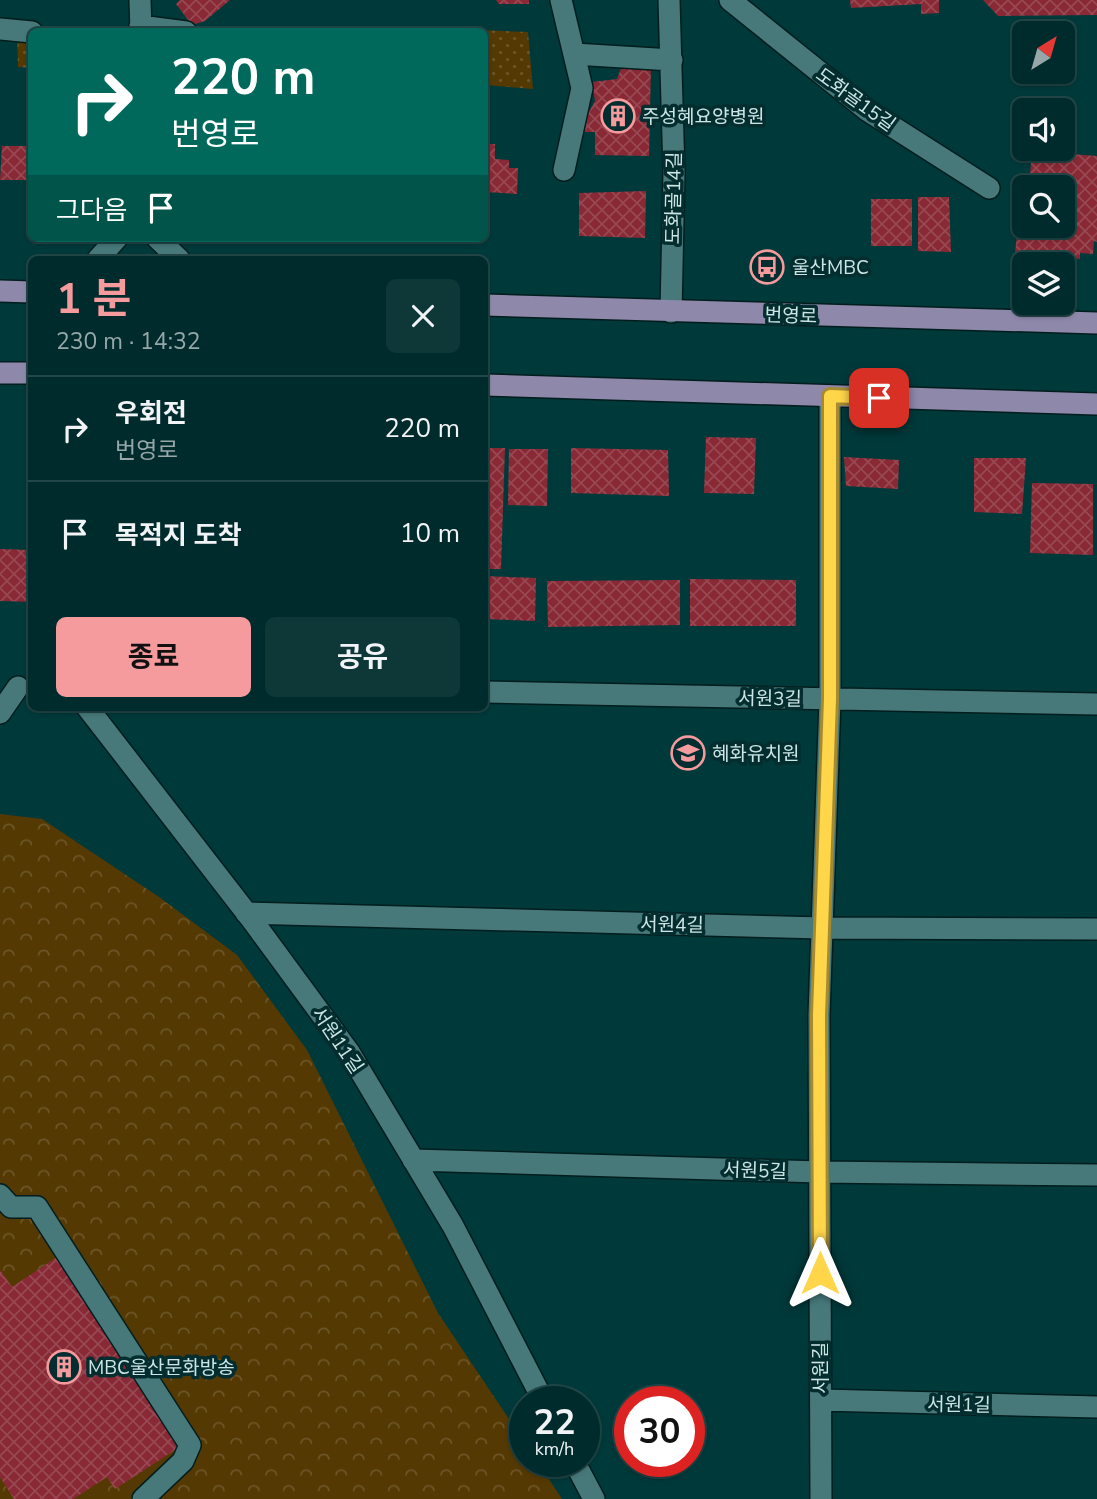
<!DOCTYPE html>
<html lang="ko">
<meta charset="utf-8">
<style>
:root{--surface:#002b2c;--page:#0e3738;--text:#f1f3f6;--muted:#95a7a9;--line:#224748;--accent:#f59b9e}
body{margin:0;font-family:"Nunito Sans","Noto Sans KR",sans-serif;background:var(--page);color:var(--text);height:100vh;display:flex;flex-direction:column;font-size:26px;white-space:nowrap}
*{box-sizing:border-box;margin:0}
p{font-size:23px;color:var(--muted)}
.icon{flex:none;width:38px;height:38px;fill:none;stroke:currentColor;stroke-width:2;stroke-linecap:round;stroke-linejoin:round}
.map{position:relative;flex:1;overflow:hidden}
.side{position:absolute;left:28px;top:256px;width:460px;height:455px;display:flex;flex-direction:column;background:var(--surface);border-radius:10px;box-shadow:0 2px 5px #0004,0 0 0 2px var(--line)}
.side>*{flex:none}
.top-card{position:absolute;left:28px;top:28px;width:460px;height:214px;border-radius:10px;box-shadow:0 2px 5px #0004,0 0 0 2px var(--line);background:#00695c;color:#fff;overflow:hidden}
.needle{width:46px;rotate:37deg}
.buttons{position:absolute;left:1012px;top:21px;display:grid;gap:14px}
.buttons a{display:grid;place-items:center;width:63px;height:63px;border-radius:10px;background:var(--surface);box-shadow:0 2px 5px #0004,0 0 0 2px var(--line);font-size:35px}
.speed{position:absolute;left:509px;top:1386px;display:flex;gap:14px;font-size:35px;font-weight:700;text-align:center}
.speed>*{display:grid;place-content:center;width:91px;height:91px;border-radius:50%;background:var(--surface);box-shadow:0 2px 5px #0004,0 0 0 2px var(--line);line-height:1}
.speed small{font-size:18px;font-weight:400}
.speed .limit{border:10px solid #d22;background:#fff;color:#111}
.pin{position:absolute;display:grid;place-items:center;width:60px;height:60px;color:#fff;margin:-30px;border-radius:14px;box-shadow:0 4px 10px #0006}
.me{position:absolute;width:77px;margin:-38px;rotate:0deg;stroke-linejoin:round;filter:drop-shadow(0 0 5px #0008)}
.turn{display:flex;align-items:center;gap:24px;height:147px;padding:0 28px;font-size:32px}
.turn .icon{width:91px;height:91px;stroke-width:2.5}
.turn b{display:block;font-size:49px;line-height:60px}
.then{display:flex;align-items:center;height:66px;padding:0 28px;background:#0003;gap:14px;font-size:26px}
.round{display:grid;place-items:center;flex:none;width:74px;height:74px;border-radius:10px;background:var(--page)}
.headline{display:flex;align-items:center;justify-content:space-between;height:119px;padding:0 28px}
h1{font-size:42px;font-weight:700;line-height:52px;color:var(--accent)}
.action{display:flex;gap:14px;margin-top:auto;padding:14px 28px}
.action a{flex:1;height:80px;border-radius:10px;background:var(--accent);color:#111;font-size:28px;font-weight:700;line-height:80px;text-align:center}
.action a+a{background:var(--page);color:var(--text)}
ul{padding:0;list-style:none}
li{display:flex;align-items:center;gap:21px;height:105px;padding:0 28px;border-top:2px solid var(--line)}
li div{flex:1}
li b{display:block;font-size:26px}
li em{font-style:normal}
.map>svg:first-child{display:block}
.grass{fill:url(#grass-dots)}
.forest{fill:url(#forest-crowns)}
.building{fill:url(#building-cross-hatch)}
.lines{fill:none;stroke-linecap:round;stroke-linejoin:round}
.minor-casing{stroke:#031d1e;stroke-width:24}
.major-casing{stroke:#031d1e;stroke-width:24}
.minor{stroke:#47797b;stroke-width:21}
.major{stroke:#8e88ab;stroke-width:21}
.route-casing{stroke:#a68a30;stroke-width:18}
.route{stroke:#ffd54a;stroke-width:12}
.labels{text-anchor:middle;stroke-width:7;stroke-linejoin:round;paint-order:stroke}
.street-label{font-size:19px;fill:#cce6e6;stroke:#032d2e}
.poi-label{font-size:19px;fill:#cce6e6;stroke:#032d2e;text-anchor:start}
</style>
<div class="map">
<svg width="1097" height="1499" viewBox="0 0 1097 1499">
<defs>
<pattern id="grass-dots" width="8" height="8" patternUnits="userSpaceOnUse" patternTransform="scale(1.75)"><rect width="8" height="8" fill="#553902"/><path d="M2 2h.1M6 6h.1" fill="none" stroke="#6c5627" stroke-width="1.8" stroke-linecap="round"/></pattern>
<pattern id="forest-crowns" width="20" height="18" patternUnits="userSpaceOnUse" patternTransform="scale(1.75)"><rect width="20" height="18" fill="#553902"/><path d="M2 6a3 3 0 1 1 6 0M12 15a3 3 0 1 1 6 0" fill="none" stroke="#6c5627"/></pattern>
<pattern id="building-cross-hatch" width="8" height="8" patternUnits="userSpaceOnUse" patternTransform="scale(1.75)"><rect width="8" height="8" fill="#882935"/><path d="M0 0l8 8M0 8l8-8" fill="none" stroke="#984852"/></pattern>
</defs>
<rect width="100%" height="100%" fill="#00393a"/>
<path class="grass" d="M426 28 528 32 533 89 485 85V32L426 31Z
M17 30 31 32V68L18 67Z"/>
<path class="forest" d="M0 814 42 819 159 897 237 955 307 1050 438 1313 525 1443V1461H537L562 1499H0Z"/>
<path class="building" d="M180 0H230L205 21 192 25 176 4Z
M496 0H529V4H499Z
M850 0H939V13L921 14V4L851 8Z
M983 0H1097V15L998 16Z
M625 58 651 67 649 156 595 155V132H578L595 101 592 82 617 79Z
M485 144H495V159L509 160V168H518L517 194 485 192Z
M2 146H32V180H0Z
M1032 151 1097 156V242L1094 241 1093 254 1080 253V259L1015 254 1017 234H1026V226H1062V187H1029Z
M646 191 645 238 579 236V193Z
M918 197H949L951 252 918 251Z
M871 199H912V246H871Z
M706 437 756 438 754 494 704 493Z
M485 448H505L501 569H485Z
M571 448 668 450 669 496 571 493Z
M509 449H548L547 506 508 505Z
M844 457 899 460 898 489 846 486Z
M974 458H1026L1022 514 974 512Z
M1032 483 1093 484V555L1030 553Z
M0 549 32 550V602L0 601Z
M485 576 536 578 535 621 485 619Z
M690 579 796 580V626H690Z
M680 580V625L548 627 547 581Z
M57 1257 181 1446 115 1489 107 1477 73 1499H14L0 1477V1270L12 1287Z"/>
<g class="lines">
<defs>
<path id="minor" d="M140 0 141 32
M561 0 582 88 564 170
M669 0 674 172 671 312
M730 0 868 111 989 188
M140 26 186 32
M0 29 32 32
M574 54 672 60
M157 238 179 259
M98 259 117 238
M485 692 1097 704
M87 707 252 920 349 1052 453 1226 544 1402
M0 713 18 687
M246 913 822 928 1097 929
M413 1160 819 1172 1097 1175
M0 1195 11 1207H37L190 1445 183 1461 143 1499
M821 1400 1097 1407
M574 1461 594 1499
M821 1499 819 1015 830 699V396"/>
<path id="major" d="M0 291 32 292
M485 305 1097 323
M0 373H32
M485 385 1097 404"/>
</defs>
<use href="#minor" class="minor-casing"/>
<use href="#major" class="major-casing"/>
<use href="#minor" class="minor"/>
<use href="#major" class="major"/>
</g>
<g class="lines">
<defs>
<path id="route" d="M820 1273 819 1015 830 699V396L879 398"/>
</defs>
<use href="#route" class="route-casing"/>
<use href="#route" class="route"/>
</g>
<defs>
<symbol id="building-ring" viewBox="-11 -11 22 22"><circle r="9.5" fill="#032d2e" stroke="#f59b9e" stroke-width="1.5"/><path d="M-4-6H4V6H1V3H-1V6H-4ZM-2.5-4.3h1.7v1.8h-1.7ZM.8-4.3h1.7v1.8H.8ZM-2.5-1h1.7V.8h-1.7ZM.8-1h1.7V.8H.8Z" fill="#f59b9e"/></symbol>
<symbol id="bus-ring" viewBox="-11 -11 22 22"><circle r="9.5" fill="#032d2e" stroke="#f59b9e" stroke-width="1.5"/><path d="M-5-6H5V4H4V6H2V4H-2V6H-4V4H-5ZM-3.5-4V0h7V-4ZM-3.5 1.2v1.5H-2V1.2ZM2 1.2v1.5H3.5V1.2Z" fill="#f59b9e"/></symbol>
<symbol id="school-ring" viewBox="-11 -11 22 22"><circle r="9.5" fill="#032d2e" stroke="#f59b9e" stroke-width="1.5"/><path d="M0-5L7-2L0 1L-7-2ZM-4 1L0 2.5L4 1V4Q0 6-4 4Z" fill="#f59b9e"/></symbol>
</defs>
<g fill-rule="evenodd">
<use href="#building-ring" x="599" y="97" width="38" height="38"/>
<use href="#bus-ring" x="748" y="248" width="38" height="38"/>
<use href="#school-ring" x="669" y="734" width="38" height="38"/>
<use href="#building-ring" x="45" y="1348" width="38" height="38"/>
</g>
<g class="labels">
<g class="street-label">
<text transform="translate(856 99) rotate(36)" y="7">도화골15길</text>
<text transform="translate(673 198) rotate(-89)" y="7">도화골14길</text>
<text transform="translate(791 315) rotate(2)" y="7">번영로</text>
<text transform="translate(770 698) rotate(1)" y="7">서원3길</text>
<text transform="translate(672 924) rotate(1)" y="7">서원4길</text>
<text transform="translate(338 1040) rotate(56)" y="7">서원11길</text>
<text transform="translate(755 1170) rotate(2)" y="7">서원5길</text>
<text transform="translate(820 1368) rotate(-90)" y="7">서원길</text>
<text transform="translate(959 1404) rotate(1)" y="7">서원1길</text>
</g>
<g class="poi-label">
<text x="642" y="123">주성혜요양병원</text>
<text x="792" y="274">울산MBC</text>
<text x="712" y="760">혜화유치원</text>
<text x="88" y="1374">MBC울산문화방송</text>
</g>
</g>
</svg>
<div class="buttons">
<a><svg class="needle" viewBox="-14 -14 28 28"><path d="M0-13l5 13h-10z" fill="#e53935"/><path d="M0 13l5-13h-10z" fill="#95a7a9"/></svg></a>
<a><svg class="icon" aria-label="sound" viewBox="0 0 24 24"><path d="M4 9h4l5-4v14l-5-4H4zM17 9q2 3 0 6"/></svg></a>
<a><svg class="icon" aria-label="search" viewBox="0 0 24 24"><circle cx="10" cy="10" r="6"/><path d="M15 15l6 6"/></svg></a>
<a><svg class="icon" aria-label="layers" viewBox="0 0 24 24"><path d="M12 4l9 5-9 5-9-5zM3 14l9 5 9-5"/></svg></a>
</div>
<div class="speed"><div>22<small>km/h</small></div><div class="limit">30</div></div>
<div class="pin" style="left:879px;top:398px;background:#d93025"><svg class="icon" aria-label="arrive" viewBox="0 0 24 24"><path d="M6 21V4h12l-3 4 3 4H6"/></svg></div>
<svg class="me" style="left:820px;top:1273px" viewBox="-20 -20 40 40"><path d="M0-17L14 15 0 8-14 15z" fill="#ffd54a" stroke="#fff" stroke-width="4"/></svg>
<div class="top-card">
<div class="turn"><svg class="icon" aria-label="right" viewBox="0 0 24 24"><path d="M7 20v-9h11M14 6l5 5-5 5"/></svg><div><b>220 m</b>번영로</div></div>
<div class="then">그다음<svg class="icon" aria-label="arrive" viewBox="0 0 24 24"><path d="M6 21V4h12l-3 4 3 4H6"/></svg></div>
</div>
<section class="side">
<div class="headline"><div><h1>1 분</h1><p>230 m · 14:32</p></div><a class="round"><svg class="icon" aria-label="close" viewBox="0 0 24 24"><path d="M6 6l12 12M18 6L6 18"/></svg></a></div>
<ul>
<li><svg class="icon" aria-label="right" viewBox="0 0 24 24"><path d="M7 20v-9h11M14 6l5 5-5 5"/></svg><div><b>우회전</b><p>번영로</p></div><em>220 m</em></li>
<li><svg class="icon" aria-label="arrive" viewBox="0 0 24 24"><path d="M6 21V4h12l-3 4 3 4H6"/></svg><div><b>목적지 도착</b></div><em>10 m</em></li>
</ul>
<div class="action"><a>종료</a><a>공유</a></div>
</section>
</div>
